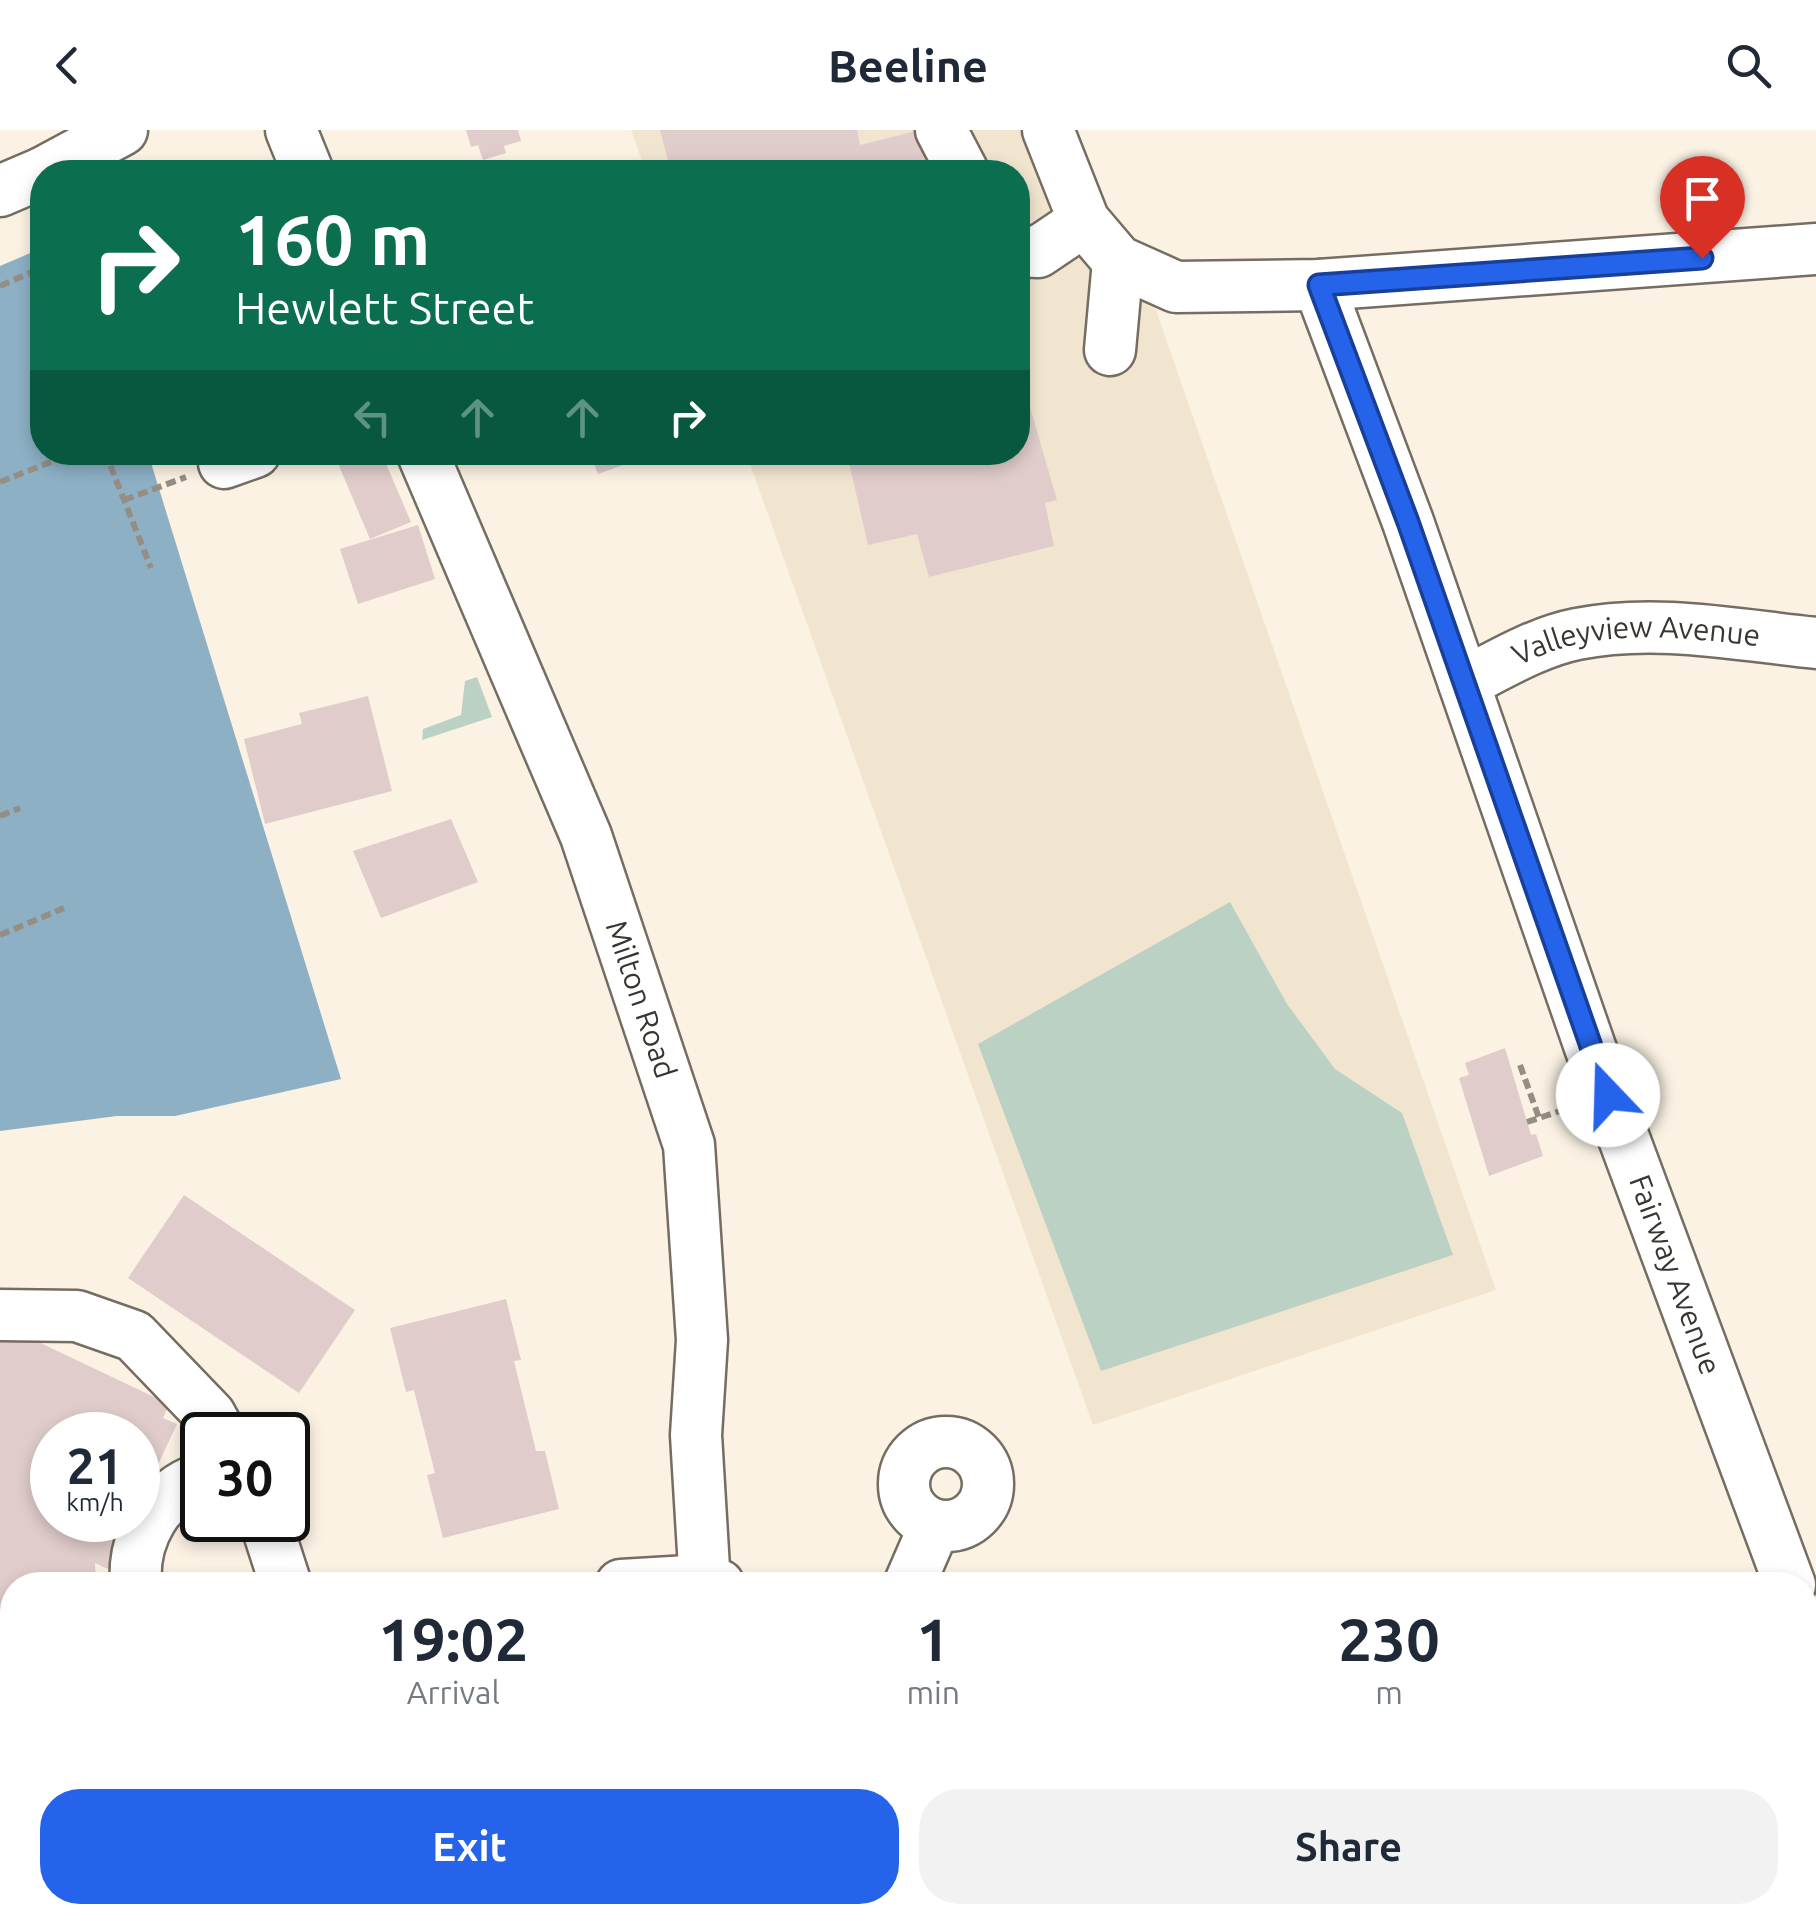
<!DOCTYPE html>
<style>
:root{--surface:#fff;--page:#f2f2f3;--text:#1f2937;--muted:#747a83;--accent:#2563eb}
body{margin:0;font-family:Ubuntu,sans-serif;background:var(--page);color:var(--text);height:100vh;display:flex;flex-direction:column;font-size:38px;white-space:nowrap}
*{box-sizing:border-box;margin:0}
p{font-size:32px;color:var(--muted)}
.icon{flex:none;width:55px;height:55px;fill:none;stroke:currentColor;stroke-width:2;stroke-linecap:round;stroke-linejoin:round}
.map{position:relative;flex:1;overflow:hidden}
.panel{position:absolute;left:0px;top:1442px;width:1818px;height:352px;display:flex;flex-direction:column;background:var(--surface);border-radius:40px 40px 0 0;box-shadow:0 5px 15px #0003}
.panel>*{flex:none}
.guide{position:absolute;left:30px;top:30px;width:1000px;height:305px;border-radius:40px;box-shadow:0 5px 15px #0003;background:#0b6e4f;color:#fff;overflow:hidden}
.speed{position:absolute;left:30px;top:1282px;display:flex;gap:20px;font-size:50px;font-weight:700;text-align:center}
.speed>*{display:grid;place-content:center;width:130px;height:130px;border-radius:50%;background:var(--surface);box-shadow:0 5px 15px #0003;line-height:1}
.speed small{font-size:25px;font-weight:400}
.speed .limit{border:5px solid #111;border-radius:15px;background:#fff;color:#111}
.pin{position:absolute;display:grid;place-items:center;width:85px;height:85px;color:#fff;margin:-102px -42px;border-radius:50% 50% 50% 0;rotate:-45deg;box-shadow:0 0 10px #0007}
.pin .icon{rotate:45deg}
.me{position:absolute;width:110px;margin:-55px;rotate:339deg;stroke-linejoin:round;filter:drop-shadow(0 0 8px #0008)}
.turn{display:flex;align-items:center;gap:35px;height:210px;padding:0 40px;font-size:45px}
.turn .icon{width:130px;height:130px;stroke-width:2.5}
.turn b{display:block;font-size:70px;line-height:85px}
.lanes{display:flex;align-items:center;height:95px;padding:0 40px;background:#0003;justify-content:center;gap:50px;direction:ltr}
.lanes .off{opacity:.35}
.eta{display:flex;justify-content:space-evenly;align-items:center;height:170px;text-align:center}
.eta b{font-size:60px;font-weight:600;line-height:70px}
.cta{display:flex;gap:20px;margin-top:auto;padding:20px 40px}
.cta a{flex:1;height:115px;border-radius:40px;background:var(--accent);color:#fff;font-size:40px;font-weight:600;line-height:115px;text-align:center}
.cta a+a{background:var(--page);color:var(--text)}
header{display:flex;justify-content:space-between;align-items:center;height:130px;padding:0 40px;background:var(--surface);font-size:45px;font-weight:600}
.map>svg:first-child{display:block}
.built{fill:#f2e5d0}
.green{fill:#bbd1c4}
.water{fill:#8db0c5}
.building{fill:#dfcccb}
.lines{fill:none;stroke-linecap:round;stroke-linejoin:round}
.minor-casing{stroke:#756d61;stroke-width:55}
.path{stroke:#948e85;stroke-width:6;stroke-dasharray:10 5;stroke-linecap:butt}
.minor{stroke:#fff;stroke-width:50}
.route-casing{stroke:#184099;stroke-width:25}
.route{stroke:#2563eb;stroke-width:18}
.labels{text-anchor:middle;stroke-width:10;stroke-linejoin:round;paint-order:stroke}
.street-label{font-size:30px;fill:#393530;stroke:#fff}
</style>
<header><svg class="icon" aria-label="back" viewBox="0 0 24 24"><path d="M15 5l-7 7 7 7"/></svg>Beeline<svg class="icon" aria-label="search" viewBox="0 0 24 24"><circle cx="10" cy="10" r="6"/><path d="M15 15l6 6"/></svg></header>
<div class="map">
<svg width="1816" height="1794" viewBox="0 0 1816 1794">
<rect width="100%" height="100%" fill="#fbf2e4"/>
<path class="built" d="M631 0H1031L1149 160 1496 1160 1093 1295 746 323 1018 322V42H646Z"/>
<path class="green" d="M477 547 492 587 422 610 423 599 461 585 465 551Z
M1230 772 1287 874 1335 939 1402 983 1453 1125 1101 1241 978 914Z"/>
<path class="water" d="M42 118V322L148 323 341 949 175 986H117L0 1001V136Z"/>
<path class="building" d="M466 0H518L521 11 504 16 506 23 483 30 478 15 471 17Z
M660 0H857L860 15 920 0 932 42H671Z
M559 31 562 42H523V41Z
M1030 277 1057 370 1045 373 1054 416 929 447 917 404 868 415 847 324 1018 322V280Z
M338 322H381L411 392 370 409 334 324Z
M589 322H656V323L598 344Z
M418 395 435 449 358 474 340 419Z
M368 566 392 661 265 694 244 609 302 594 299 583Z
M451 689 478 752 381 788 353 721Z
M1505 918 1531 1005 1536 1004 1543 1026 1489 1046 1459 948 1469 945 1465 933Z
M184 1065 355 1180 299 1263 128 1148Z
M506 1169 521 1230 514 1231 536 1321H545L559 1379 443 1408 427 1345 435 1343 414 1260 406 1262 390 1198Z
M11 1199 169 1274 163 1288 177 1294 138 1377V1305H52V1390H131L108 1439 95 1433 96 1455H12V1736L0 1718V1210L5 1212Z
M215 1782H358L362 1794H220Z"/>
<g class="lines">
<defs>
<g id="minor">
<path d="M291 0 308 42"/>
<path d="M941 0 963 42"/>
<path d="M1048 0 1084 91 1118 131 1176 157 1319 155 1816 119"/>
<path d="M44 42 122 0"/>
<path d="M0 61 42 43"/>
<path d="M1018 121 1038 122 1084 91"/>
<path id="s1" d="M1319 155 1408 392 1590 917 1790 1455"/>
<path d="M1110 220 1118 131"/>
<path id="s2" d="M422 322 586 706 689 1015 702 1210 696 1305 705 1455"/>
<path d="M224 333 255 322"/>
<path id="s3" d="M1464 553C1499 535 1537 512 1577 504 1655 488 1738 505 1816 513"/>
<path d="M0 1185 77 1186 134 1206 210 1285 221 1305"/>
<circle cx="946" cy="1354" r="42"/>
<path d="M265 1390 286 1455"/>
<path d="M136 1455C132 1408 158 1363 202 1348"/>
<path d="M621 1455 705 1450 719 1455"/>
<path d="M909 1455 935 1395"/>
<path d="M1805 1495 1816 1525"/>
<path d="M1051 1782 1055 1794"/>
<path d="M184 1794 201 1782"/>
<path d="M632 1794V1782"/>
<path d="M698 1794V1782"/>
</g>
</defs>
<use href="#minor" class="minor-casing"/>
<path class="path" d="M0 156 34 141 42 162
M105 322 151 438
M0 352 76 322
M124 370 186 347
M0 686 20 678
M0 805 64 778
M1520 935 1539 988
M1527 992 1569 978"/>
<use href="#minor" class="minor"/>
</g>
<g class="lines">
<defs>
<path id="route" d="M1608 965 1408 392 1319 155 1702 128"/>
</defs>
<use href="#route" class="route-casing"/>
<use href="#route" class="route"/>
</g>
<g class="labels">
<g class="street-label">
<text dy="10" stroke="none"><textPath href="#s3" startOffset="182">Valleyview Avenue</textPath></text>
<text dy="10" stroke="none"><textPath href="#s2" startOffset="590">Milton Road</textPath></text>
<text dy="10" stroke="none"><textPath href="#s1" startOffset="1052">Fairway Avenue</textPath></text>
</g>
</g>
</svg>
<div class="speed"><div>21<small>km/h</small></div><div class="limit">30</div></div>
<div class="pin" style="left:1702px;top:128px;background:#d93025"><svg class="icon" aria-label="arrive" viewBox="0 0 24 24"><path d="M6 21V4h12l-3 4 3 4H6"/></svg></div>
<svg class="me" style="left:1608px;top:965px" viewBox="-20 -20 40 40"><circle r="19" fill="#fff"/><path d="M0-13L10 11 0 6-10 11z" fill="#2563eb"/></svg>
<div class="guide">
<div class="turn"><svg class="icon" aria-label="right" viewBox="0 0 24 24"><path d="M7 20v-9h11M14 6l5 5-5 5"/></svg><div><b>160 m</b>Hewlett Street</div></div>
<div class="lanes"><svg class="icon off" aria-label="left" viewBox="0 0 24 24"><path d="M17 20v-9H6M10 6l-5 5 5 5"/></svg><svg class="icon off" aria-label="ahead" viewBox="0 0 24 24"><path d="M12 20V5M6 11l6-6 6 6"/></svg><svg class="icon off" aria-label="ahead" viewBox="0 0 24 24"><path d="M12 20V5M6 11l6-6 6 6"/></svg><svg class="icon" aria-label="right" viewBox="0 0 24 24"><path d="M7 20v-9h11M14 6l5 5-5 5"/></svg></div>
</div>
<section class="panel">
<div class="eta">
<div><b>19:02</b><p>Arrival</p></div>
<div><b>1</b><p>min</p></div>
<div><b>230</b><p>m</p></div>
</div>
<div class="cta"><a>Exit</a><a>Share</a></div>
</section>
</div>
